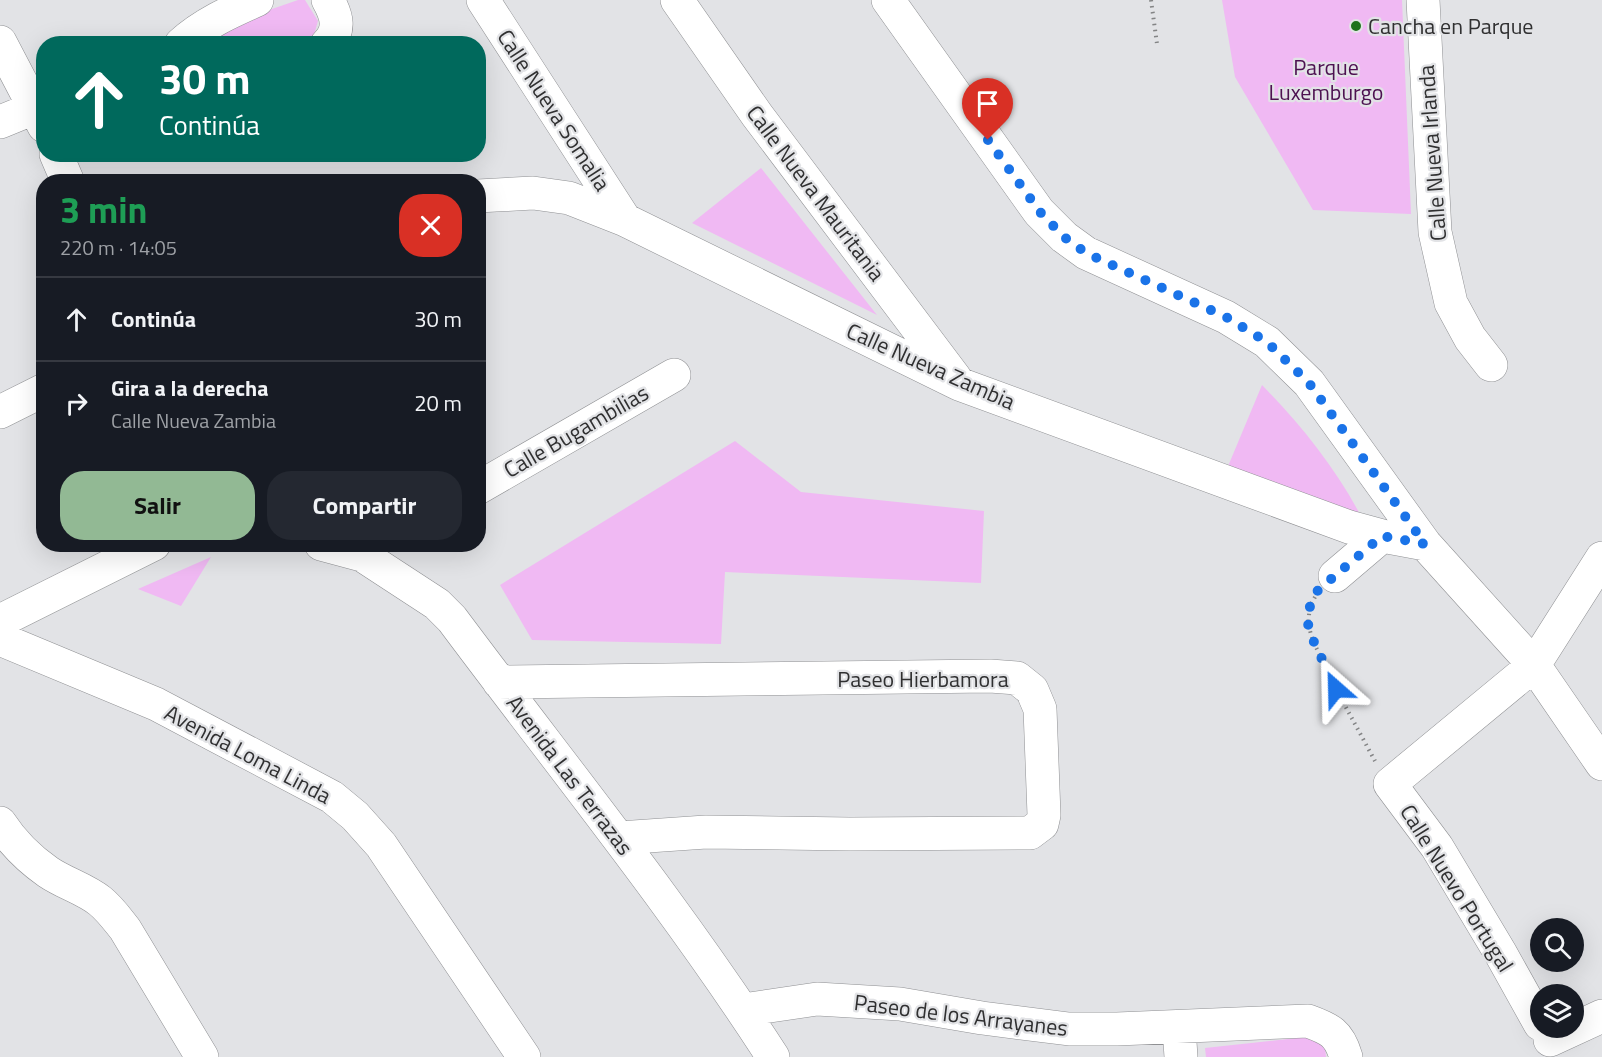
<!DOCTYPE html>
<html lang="es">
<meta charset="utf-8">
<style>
:root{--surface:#171b24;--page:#242831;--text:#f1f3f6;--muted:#9ea1a6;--line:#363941;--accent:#92b994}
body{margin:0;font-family:"Titillium Web",sans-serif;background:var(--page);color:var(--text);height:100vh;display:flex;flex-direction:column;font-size:22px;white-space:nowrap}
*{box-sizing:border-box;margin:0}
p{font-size:20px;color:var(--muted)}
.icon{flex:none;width:33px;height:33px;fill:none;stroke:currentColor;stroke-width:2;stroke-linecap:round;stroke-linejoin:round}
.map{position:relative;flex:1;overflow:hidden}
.side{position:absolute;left:36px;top:174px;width:450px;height:378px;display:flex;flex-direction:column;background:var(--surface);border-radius:24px;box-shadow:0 6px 24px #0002}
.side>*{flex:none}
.guide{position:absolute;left:36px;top:36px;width:450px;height:126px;border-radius:24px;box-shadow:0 6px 24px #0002;background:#00695c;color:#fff;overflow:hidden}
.controls{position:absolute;left:1530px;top:918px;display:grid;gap:12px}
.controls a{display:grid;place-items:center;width:54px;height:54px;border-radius:50%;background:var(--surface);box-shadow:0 6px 24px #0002;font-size:30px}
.pin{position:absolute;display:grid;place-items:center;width:51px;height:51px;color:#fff;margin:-62px -26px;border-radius:50% 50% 50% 0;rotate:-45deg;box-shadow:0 0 6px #0007}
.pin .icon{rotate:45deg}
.me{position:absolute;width:66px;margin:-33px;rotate:335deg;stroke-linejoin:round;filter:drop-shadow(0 0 4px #0008)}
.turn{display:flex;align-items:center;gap:21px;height:126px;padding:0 24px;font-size:27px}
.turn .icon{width:78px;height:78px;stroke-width:2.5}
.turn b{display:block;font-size:42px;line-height:51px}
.round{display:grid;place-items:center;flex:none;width:63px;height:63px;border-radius:24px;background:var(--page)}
.overview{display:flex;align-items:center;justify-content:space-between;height:102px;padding:0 24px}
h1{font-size:36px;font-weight:700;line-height:45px;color:#1e9e55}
.primary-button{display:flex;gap:12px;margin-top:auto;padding:12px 24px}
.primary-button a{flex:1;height:69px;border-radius:24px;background:var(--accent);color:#111;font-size:24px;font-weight:700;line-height:69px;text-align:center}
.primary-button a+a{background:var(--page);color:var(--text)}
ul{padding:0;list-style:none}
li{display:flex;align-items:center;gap:18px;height:84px;padding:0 24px;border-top:2px solid var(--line)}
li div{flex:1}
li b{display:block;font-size:22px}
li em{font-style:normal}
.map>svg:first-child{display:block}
.green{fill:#f0b9f3}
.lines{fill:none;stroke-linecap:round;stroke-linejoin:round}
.minor-casing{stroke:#8f9093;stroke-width:34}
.path{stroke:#838485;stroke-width:4;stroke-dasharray:1.5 4.5;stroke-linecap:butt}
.minor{stroke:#fff;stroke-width:33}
.route{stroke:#1a73e8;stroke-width:10;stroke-dasharray:0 18}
.poi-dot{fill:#1e721c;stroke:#e2e3e6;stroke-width:2}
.labels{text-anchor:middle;stroke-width:4.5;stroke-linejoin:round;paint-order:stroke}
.poi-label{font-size:22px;fill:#303031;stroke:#e2e3e6;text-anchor:start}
.park-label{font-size:22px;fill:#4d1151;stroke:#e2e3e6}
.street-label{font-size:22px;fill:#303031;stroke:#e2e3e6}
</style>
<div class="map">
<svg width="1602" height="1057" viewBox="0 0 1602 1057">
<rect width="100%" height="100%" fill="#e2e3e6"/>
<path class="green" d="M298 0H305L318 21 313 38 240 44 205 43 203 33Z
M1222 0H1402L1411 214 1313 210 1235 77Z
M761 168 877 315 692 223Z
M1262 385C1303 427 1339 472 1365 524L1226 471Z
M735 441 801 492 984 511 981 583 725 572 721 644 532 640 500 585Z
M211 557 181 606 138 589Z
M1324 1035 1326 1057H1206L1205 1048Z"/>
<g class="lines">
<defs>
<path id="minor" d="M483 0 625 220
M677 0 757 115 955 378
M888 0 1039 212 1064 237 1086 253 1226 317 1267 342 1309 383 1425 544 1534 665 1602 764
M1423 0 1435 232 1451 303 1470 338 1491 365
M0 42 44 126
M181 44C203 24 230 12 257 0
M327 44C341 30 337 16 328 0
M0 122 44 104
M56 154 68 182
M478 196 533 193 569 198 625 220 959 384 1349 527 1382 536 1425 544
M0 412 44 390
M478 488 674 375
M321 544 362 555 437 604 452 619C560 764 675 905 773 1057
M1335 576 1382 536
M0 621 154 544
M0 639 156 704 332 797 355 816 381 845 524 1057
M499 682 990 676 1017 678 1032 690 1040 709 1044 815 1042 824 1030 833 850 834 706 832 619 838
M0 823C13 843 28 858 48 872 64 883 85 889 100 901 110 909 117 919 125 929L202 1057
M743 1010 817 999 900 1004 982 1018 1069 1029H1117L1308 1021C1330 1029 1339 1033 1346 1057
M1540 1024 1501 954 1437 847 1390 784 1534 665 1602 558
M1179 1027 1181 1057
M1550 1040 1602 1016"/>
</defs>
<use href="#minor" class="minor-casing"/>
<path class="path" d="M1151 0 1157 44
M1315 597 1310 606 1308 624 1313 641 1336 689 1375 761"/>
<use href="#minor" class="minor"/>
</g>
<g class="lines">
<path class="route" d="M988 140 1040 212 1064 237 1086 253 1226 317 1267 342 1309 383 1425 544 1382 536 1318 590 1310 606 1308 624 1313 640 1336 689"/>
</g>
<circle class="poi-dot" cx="1356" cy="26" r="6"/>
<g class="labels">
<g class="poi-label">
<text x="1368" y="34">Cancha en Parque</text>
</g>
<g class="park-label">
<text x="1326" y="75">Parque<tspan x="1326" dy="25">Luxemburgo</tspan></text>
</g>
<g class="street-label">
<text transform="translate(554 110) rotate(57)" y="8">Calle Nueva Somalia</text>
<text transform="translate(1432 153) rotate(-94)" y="8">Calle Nueva Irlanda</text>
<text transform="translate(816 193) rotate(53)" y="8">Calle Nueva Mauritania</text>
<text transform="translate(931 366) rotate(24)" y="8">Calle Nueva Zambia</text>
<text transform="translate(576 431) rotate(-30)" y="8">Calle Bugambilias</text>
<text x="923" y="687">Paseo Hierbamora</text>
<text transform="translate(248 754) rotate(28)" y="8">Avenida Loma Linda</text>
<text transform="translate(570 775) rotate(53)" y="8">Avenida Las Terrazas</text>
<text transform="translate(1457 888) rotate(58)" y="8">Calle Nuevo Portugal</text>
<text transform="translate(961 1015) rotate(7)" y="8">Paseo de los Arrayanes</text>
</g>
</g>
</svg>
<div class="controls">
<a><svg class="icon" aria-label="search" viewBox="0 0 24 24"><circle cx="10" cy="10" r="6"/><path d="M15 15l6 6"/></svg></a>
<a><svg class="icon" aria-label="layers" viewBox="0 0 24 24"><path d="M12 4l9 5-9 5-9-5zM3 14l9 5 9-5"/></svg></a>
</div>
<div class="pin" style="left:988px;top:140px;background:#d93025"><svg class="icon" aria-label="arrive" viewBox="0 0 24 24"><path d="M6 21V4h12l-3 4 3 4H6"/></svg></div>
<svg class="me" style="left:1336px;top:689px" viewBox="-20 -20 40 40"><path d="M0-17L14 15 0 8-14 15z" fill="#1a73e8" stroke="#fff" stroke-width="4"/></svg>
<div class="guide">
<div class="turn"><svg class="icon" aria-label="ahead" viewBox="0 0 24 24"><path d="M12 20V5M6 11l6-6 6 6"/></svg><div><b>30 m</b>Continúa</div></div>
</div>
<section class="side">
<div class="overview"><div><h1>3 min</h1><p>220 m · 14:05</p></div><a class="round" style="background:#d93025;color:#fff"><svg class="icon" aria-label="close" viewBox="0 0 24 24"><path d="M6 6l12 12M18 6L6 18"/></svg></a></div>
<ul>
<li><svg class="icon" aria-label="ahead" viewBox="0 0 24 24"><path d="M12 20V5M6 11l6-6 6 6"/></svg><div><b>Continúa</b></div><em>30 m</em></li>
<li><svg class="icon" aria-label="right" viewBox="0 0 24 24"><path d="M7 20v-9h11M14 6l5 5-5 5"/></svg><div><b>Gira a la derecha</b><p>Calle Nueva Zambia</p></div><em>20 m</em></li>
</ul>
<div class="primary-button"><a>Salir</a><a>Compartir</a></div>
</section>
</div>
